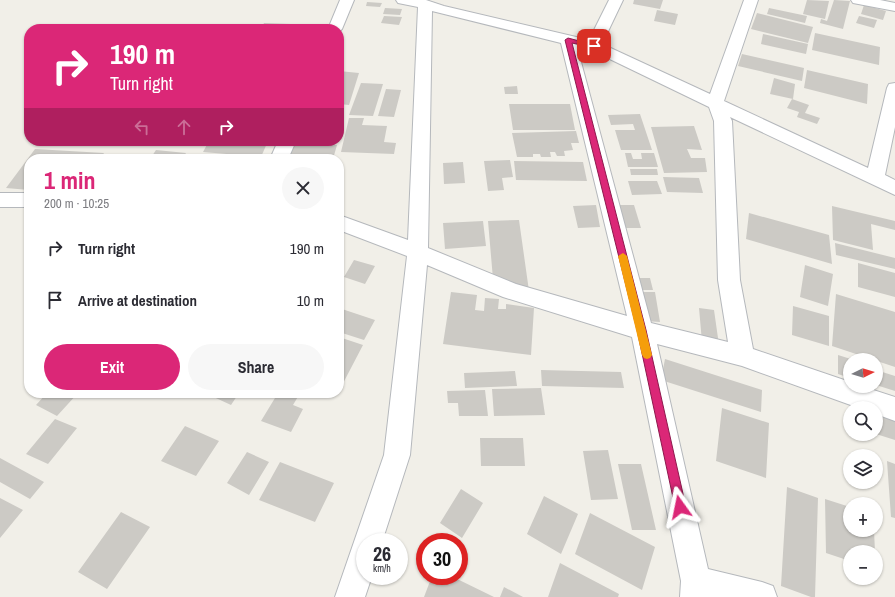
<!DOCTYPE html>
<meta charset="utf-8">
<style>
:root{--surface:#fff;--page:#f7f7f7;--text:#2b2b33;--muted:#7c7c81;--accent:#db2777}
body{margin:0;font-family:"Archivo Narrow",sans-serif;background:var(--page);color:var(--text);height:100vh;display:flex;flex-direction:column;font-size:15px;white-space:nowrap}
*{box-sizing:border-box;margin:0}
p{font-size:13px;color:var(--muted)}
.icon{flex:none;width:22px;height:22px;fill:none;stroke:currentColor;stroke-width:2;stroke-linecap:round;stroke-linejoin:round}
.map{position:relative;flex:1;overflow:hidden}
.details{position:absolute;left:24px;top:154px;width:320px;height:244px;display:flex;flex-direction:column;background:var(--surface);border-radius:16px;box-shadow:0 1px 3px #0004}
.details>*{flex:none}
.hud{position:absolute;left:24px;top:24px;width:320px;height:122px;border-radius:16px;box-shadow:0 1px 3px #0004;background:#db2777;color:#fff;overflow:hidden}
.needle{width:26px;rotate:85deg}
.buttons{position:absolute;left:843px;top:353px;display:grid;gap:8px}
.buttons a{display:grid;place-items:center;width:40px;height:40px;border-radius:50%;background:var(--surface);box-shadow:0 1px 3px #0004;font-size:20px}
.speed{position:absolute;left:356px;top:533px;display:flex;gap:8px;font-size:20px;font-weight:700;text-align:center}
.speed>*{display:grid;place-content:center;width:52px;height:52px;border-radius:50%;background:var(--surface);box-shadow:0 1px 3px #0004;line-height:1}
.speed small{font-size:10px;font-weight:400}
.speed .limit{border:6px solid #d22;background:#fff;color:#111}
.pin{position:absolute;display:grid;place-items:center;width:34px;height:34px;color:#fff;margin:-17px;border-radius:8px;box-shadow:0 2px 6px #0006}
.me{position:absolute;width:44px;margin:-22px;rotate:348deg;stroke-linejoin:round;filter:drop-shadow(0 0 3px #0008)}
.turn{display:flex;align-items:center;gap:14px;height:84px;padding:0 20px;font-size:18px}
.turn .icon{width:52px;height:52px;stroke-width:2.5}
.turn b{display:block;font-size:28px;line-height:34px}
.lanes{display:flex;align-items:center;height:38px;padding:0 20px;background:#0003;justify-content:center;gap:20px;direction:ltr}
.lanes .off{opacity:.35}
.round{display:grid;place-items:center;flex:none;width:42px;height:42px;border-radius:21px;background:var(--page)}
.summary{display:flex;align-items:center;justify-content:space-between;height:68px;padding:0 20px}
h1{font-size:24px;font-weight:700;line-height:30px;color:var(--accent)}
.primary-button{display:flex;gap:8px;margin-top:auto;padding:8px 20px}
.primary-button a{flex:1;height:46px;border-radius:24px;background:var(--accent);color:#fff;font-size:16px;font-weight:700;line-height:46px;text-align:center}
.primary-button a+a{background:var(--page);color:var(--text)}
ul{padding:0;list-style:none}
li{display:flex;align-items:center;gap:12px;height:52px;padding:0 20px}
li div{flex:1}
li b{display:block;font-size:15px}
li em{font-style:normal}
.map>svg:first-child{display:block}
.building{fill:#cccac5}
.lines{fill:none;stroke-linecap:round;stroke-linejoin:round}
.street-casing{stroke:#b5b8bc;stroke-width:2}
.street{fill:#fff;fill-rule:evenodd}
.route{fill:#db2777;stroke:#8e194d}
.slow{fill:#f59e0b}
</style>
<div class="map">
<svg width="895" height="597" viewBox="0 0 895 597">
<rect width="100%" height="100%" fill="#f1efe8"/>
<path class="building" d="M634 0H663L660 9 633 4Z
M807 0 829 1 825 19 803 14Z
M834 0 850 1 843 29 820 23 821 19 827 21Z
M367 2 382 3 380 7 366 6Z
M864 5 886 11 883 20 861 14Z
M385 8 402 9 400 15 383 14Z
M769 8 807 16 805 23 767 14Z
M657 10 678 14 675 25 654 21Z
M757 13 813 27 808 43 751 29Z
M384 16 402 17 399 25 381 23Z
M859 16 877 20 874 28 856 23Z
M264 23 317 25 315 29H261Z
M815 33 880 47 879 65 812 50Z
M763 34 808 44 806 54 761 44Z
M742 54 804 68 802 81 738 66Z
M807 70 868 84 867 104 804 88Z
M339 71 359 73 349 105 339 104Z
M774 78 795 84 793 99 770 94Z
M361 83 383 84 373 116 349 115Z
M517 86 518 94H505L504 87Z
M386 89 401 90 394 117 378 116Z
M792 99 809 105 805 113 820 118 817 124 797 117 799 112 787 108Z
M509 104H570L575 130H513Z
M640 114 652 150H621L615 130H635L633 124 611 125 608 115Z
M349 118H364L362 125 387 126 384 142 396 143 394 154 341 152Z
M694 126 702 150 687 149 691 158H705L707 172 664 173 651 127Z
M576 131 579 143H571L573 150 564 151 565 156H557L555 152H550L551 157H541L540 154H533V157H517L512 133Z
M209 141H268L261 157 203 152Z
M295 142 337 145 333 159 289 157Z
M35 149 104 153 100 159H29V190L6 188Z
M156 150 186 153 182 159H150Z
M625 153H631L633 159H642L641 153H654L658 167H628Z
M203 156 225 158V159H201Z
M510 160 513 177 502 178 504 190 488 191 484 161Z
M514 161 583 162 587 181 516 180Z
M463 162 465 183 444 184 443 163Z
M630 169H657L658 175H631Z
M663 177 699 178 703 193 667 192Z
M628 181H657L662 194 632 195Z
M596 205 600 227 578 228 573 206Z
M619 205H634L641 228H624Z
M832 206 895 221V230L871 224 873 250 833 240Z
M749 213 829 235 832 264 746 239Z
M519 220 529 291 493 279 488 221Z
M483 221 486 246 445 249 443 223Z
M835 243 895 258V269L836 255Z
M354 260 375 266 365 284 344 277Z
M858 263 895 273V297L858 287Z
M805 265 833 274 828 306 800 297Z
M636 278H650L653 290H639Z
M451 292 477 295 475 310 484 311 485 298 499 299 498 309H506V304L534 308 531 355 443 344Z
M640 292H655L660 322 645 321Z
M836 294 895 312V367L832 346Z
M793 306 829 316V346L792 335Z
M339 308 375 320 364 340 339 332Z
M699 308 714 310 719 345 702 342Z
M339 337 363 345 339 391Z
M838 355 854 360H850V378L838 374Z
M665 359 762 390 761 412 661 380Z
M541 370 621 372 624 388 542 386Z
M876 370 895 376V391L876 385Z
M515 371 517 386 465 388 464 373Z
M541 388 545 415 494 416 492 389Z
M485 390 488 416H459L458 403H448L447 391Z
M47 393H78L57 416 36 405Z
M205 393H239L231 405Z
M278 393H295L299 395 293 405 303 409 291 432 261 421Z
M722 408 769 423 766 478 716 461Z
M876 410 895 416V440L876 434Z
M55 419 77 428 48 464 26 454Z
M185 426 219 441 196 476 161 461Z
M480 438H523L525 466H481Z
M608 450 618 499 591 500 583 451Z
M247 452 269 462 249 495 227 483Z
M0 458 44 482 30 499 0 482Z
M887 461 895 464V518L891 517Z
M280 462 334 483 315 522 259 500Z
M618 464H641L656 530H632Z
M787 487 818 498 815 597H811L781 586Z
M461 489 483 503 462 538 440 523Z
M544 496 578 514 561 554 527 534Z
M0 498 23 510 0 538Z
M825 499 850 507V530H874L875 552H850V561L826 553Z
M121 512 150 527 107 589 78 572Z
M590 513 655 547 642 590 575 554Z
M560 563 619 594 618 597H548Z
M432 576H451L494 597H424Z
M504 587 523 597H500Z"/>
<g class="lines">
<defs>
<path id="street" d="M340 0H354L342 29 339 32V29H328Z
M396 0H426L444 6 589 40 609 0H623L602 44 710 94 744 0H758L724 101 868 168 887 88 889 84 895 83V127L885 175 895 180V195L730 117 732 121 740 280 753 349 850 382V386H861L895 397V421L876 414V408H859L742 366 657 344 708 569 762 582 773 586 777 597H680L681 581 632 337 503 297 427 265 410 455 382 542H365V576H372L365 597H335L384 455 407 256 339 230V215L408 240 418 7 398 3ZM432 11 561 43 627 316 516 284 428 248ZM577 47 589 49 709 107 714 121 718 280 728 342 651 323Z
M851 0H880L895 3V11L853 3Z
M278 141H296L288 159H270Z
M0 193H29V207H0Z"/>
</defs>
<use href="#street" class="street-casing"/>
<use href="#street" class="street"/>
</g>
<path class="route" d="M568 38 598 46 594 48 572 43 646 330 686 507 684 511 680 513 676 511 675 507 637 330 565 40Z"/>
<path class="slow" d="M623 253 627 256 652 355 650 358 647 359 644 358 642 355 618 256Z"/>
</svg>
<div class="buttons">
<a><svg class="needle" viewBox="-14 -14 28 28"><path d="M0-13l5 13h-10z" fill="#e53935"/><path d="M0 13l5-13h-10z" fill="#7c7c81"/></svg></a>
<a><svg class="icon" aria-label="search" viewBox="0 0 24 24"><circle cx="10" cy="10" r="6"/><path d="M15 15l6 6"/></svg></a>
<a><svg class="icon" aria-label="layers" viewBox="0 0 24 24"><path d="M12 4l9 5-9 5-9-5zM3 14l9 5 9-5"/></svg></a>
<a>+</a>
<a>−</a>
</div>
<div class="speed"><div>26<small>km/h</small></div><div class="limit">30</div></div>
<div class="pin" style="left:594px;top:46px;background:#d93025"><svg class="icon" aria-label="arrive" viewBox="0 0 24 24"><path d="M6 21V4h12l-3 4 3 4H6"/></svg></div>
<svg class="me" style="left:680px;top:507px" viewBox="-20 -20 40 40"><path d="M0-17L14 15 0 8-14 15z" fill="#db2777" stroke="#fff" stroke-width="4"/></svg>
<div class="hud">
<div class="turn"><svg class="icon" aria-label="right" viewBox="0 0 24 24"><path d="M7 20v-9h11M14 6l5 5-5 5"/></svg><div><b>190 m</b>Turn right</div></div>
<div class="lanes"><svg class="icon off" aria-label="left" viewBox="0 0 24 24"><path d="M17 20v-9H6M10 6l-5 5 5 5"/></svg><svg class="icon off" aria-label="ahead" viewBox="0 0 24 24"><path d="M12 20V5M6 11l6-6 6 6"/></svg><svg class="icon" aria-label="right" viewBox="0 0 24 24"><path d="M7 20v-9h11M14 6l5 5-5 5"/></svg></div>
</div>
<section class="details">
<div class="summary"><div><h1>1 min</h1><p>200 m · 10:25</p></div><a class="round"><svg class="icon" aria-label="close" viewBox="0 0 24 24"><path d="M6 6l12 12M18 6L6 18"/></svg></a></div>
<ul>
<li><svg class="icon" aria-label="right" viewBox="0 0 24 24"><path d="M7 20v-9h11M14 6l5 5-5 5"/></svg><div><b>Turn right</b></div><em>190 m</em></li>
<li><svg class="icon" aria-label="arrive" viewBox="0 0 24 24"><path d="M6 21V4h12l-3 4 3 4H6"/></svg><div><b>Arrive at destination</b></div><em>10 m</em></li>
</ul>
<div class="primary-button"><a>Exit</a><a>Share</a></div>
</section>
</div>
